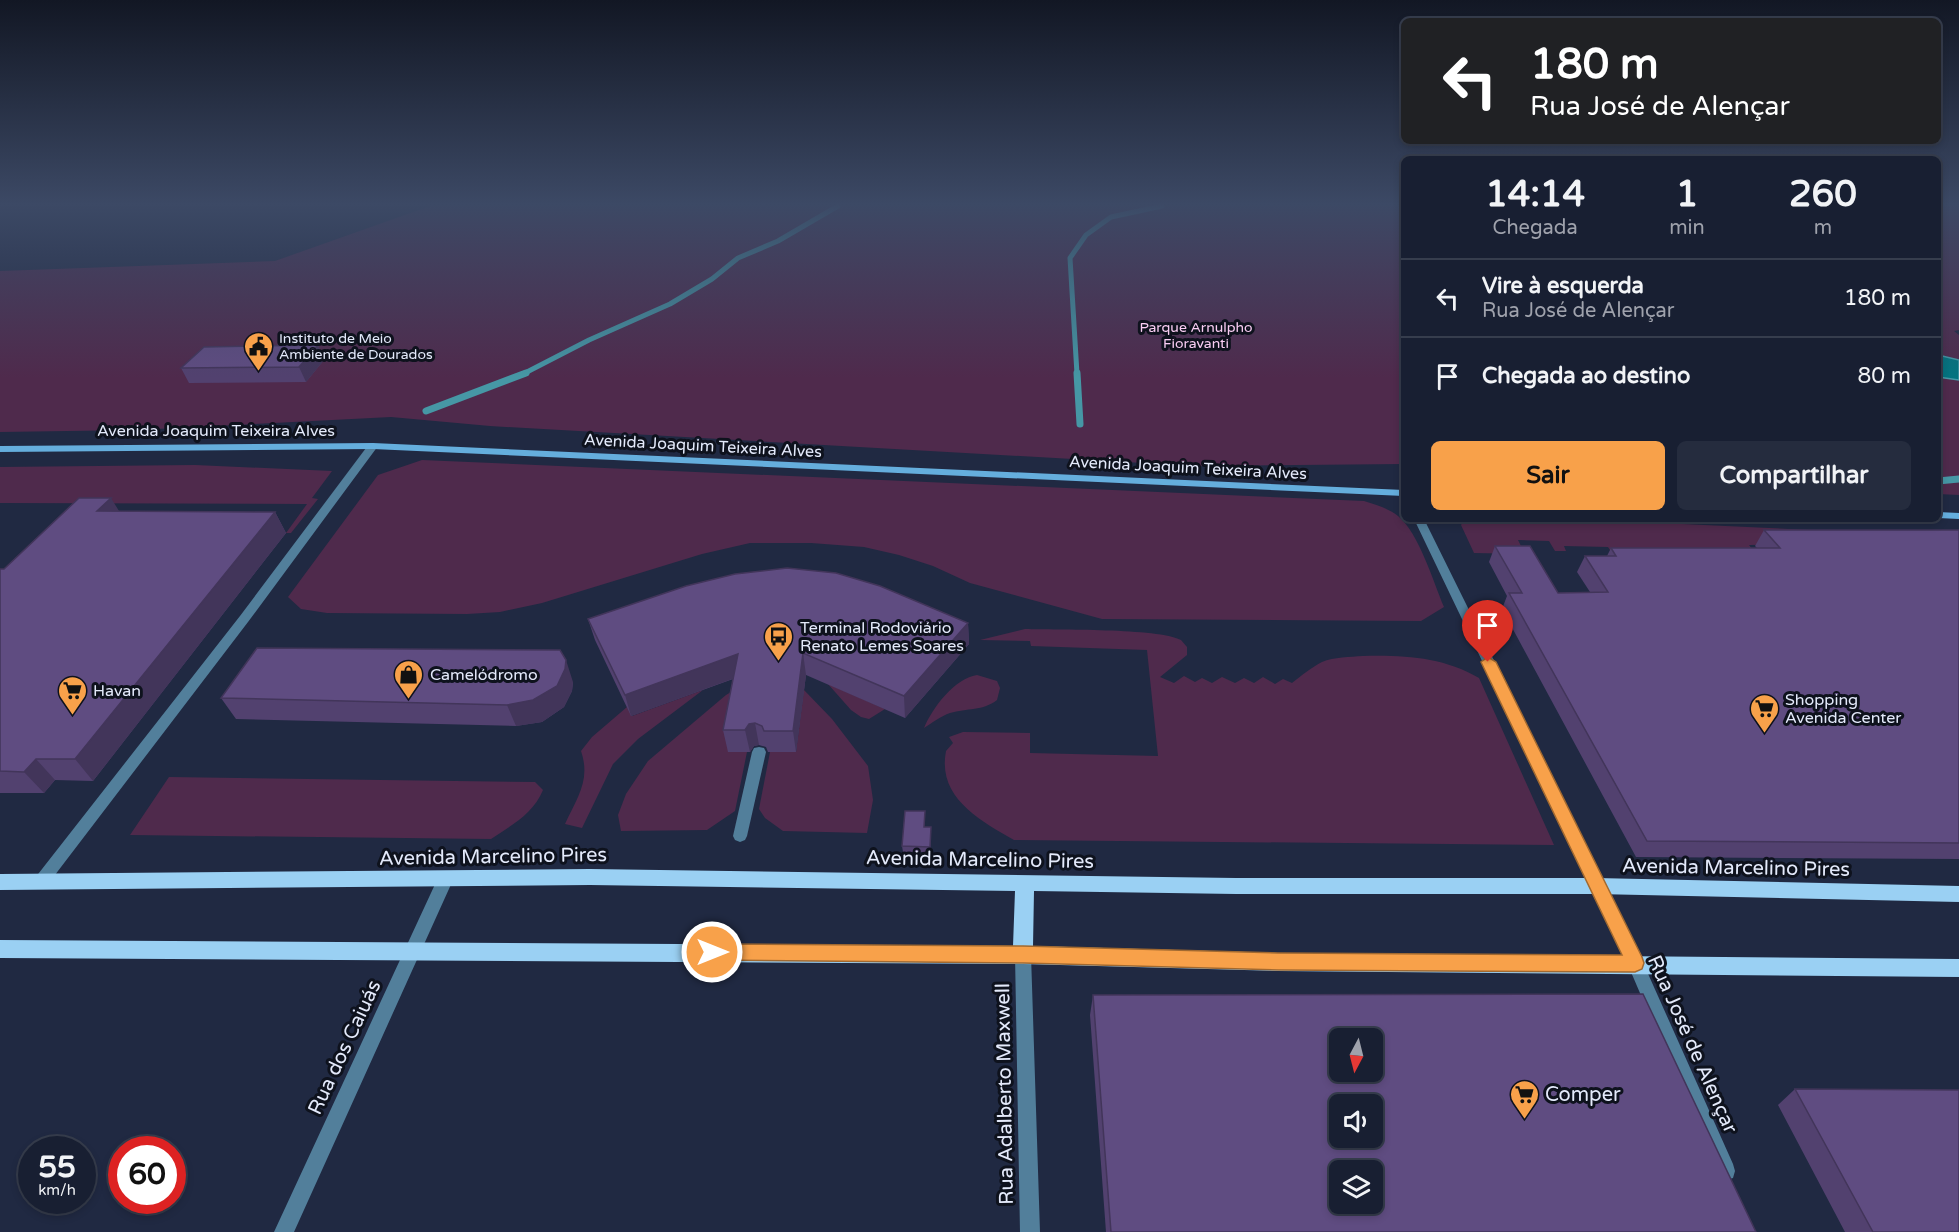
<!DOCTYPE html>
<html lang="pt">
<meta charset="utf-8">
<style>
:root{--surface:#181f32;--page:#252c3e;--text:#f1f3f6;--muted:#9fa2ac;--line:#363d4d;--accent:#f8a14a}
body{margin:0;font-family:"Varela Round",sans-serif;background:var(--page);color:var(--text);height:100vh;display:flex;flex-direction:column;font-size:22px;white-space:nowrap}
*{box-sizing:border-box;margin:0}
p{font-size:20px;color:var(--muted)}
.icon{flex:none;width:33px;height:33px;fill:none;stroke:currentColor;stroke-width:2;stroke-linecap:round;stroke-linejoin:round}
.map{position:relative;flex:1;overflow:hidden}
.panel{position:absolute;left:1401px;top:156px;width:540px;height:366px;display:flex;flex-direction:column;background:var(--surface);border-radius:9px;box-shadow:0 3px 9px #0003,0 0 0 2px var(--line)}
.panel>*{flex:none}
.hud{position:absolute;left:1401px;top:18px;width:540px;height:126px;border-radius:9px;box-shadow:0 3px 9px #0003,0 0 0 2px var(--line);background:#202124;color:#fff;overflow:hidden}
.needle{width:39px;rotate:187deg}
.buttons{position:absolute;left:1329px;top:1028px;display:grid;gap:12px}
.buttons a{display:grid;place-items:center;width:54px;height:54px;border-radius:9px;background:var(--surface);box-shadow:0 3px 9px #0003,0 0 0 2px var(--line);font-size:30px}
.speed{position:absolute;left:18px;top:1136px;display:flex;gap:12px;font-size:30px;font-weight:700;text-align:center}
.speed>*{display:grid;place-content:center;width:78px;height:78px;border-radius:50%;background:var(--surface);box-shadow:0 3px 9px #0003,0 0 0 2px var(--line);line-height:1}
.speed small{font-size:15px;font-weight:400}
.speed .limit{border:9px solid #d22;background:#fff;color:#111}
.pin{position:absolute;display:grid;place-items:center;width:51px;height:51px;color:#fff;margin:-62px -26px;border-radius:50% 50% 50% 0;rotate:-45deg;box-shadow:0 0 6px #0007}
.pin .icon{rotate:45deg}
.me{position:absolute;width:66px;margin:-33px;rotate:90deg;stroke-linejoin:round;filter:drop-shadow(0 0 4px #0008)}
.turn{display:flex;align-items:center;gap:21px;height:126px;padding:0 30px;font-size:27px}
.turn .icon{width:78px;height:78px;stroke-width:2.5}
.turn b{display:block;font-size:42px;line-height:51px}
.eta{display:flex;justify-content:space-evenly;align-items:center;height:102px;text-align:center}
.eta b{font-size:36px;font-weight:700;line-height:42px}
.primary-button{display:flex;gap:12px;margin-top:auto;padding:12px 30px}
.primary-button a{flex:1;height:69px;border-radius:9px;background:var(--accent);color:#111;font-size:24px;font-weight:700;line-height:69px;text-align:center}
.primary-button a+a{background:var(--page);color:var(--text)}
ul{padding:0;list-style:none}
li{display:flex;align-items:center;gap:18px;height:78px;padding:0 30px;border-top:2px solid var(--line)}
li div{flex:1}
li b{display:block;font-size:22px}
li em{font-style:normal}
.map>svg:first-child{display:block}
.green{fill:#4f2a4c}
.water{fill:#037480;stroke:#4697a5;stroke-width:1.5}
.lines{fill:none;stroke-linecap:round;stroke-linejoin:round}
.stream-far1{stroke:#4697a5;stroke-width:5}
.stream{stroke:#4697a5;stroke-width:7}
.pedestrian{fill:#527f9b;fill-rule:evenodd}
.minor{fill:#527f9b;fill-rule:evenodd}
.secondary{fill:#65aedd;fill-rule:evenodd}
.primary{fill:#9ad0f3;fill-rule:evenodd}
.wall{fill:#52416f}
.shaded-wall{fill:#42355a}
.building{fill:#5f4c81;stroke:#42355a;stroke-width:1.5;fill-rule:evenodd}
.route{fill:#f8a14a;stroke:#a16930;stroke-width:1.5}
.labels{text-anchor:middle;stroke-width:6;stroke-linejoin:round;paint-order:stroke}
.far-park-label{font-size:14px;fill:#f9cdf3;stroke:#0e121d}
.far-poi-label{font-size:14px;fill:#e4eafb;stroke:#0e121d;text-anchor:start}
.street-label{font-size:16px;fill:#e4eafb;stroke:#0e121d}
.poi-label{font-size:16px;fill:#e4eafb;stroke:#0e121d;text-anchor:start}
.near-street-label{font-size:20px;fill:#e4eafb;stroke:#0e121d}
.near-poi-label{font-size:20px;fill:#e4eafb;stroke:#0e121d;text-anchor:start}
</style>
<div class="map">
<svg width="1959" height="1232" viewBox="0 0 1959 1232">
<rect width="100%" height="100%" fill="#202942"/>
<path class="green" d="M430 206H1404V464L1195 466 490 426 391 417 136 430 0 432V271L275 261Z
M1938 206H1959V330L1954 331 1959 335V495L1938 494Z
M422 460 1364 501C1376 505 1388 508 1398 516 1419 533 1433 581 1444 607L1421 621 1102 619 970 583 933 566 899 555 864 547 811 543H750L702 554 542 603 500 612 467 614 327 613 301 609 288 597 378 475Z
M195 465 332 471 312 498 318 499 291 533H286L307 504 0 503V467Z
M1465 519H1574L1810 530 1822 535 1830 544 1749 545 1763 563 1610 550 1608 547 1564 546 1566 551H1555L1549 541 1518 540 1525 554 1474 553 1461 525Z
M1025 629C1056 630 1158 628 1181 640 1183 642 1185 645 1187 647V655L1160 677 1174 683 1184 676 1195 682 1202 678 1212 683 1222 677 1235 683 1244 678 1254 683 1263 677 1275 684 1283 679 1292 683C1301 676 1312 667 1322 662 1334 657 1350 657 1363 656 1404 655 1443 657 1479 678L1554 845 1014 840C979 820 937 797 946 751L953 743 949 737 963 732 1030 733V753L1158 756 1147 650 1031 646 1030 641 980 640Z
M977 675 997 681 1000 688 997 700C983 711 967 708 950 713 941 716 932 723 924 728 933 707 954 679 977 675Z
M828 684 885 709 869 719 861 717 851 710Z
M739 687 747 752 735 811 707 830 621 831 618 815 626 794 648 761 726 695Z
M703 690 638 739 613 764 582 828 565 824C577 798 591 780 581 751L592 737 627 707 632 716Z
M804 690 832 719 868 766 873 800 867 833 783 831 765 818 759 809 770 752H796Z
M169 777 535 782 543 790C533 814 512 825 491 839L130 835Z"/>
<path class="water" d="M1938 355 1959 360V380L1938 377Z"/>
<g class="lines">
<path class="stream-far1" d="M523 374 589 340 670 304 712 279 738 258 778 241 838 206
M1077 374 1070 258 1086 235 1111 217 1162 206"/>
<path class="stream" d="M1077 373 1080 424
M426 411 526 373
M1938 481 1959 479"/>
<path class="pedestrian" d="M759 747 764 748 766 752 747 836 745 840 740 842 735 840 733 836 752 752 754 748Z"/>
<path class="minor" d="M373 443 378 446 248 622 45 888 40 889 35 888 32 883 35 878 240 616 369 444Z
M1414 519H1424L1641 958 1733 1164 1735 1171 1733 1178 1726 1180 1719 1178 1628 965Z
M445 874 450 875 453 880 294 1232H274L437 880 440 875Z
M1023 948 1029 950 1031 955 1040 1232H1020L1015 955 1017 950Z"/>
<path class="secondary" d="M373 443 1404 490V496L373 449 0 452V446Z
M1938 512 1959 513V519L1938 518Z"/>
<path class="primary" d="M590 869 1236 878H1596L1959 886V902L1596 894H1236L1034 891 1033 946 1278 953 1959 959V977L1278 971 1023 964 0 958V940L1013 946 1015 891 590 885 0 890V874Z"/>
</g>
<path class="wall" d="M318 345 324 360 306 382 189 383 181 368Z
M119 511 275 512 286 533 93 781 55 780 44 793H0V569H4Z
M1764 530H1959V859L1636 857 1502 609 1507 596 1489 562 1495 546 1558 593 1590 592 1577 572 1585 556H1607L1611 548H1757L1755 546Z
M588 619 968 623 969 644 905 718 806 675 796 752H768L766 747 759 745 754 746 750 752H728L723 730 733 679 631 716 595 640Z
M573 682 572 691 564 707 542 722 516 726 236 719 221 698Z
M925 811 924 827H931L930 852H903L902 846Z
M1093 995 1756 1232H1106L1090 1015Z
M1795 1089 1959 1232H1845L1778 1105Z"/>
<path class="shaded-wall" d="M318 345 324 360 306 382 299 367Z
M111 498 124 519 97 511Z
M275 512 286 533 93 781 75 759Z
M968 623 969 644 905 718 904 696Z
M803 653 806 675 796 752 793 731Z
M738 654 743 675 631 716 625 695Z
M566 660 573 682 572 691 564 707 542 722 516 726 507 705Z
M755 723 759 745 754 746 750 752 745 730 749 724Z
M36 759 55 780 44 793 24 772Z"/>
<path class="building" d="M318 345 299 367 181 368 204 347Z
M79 498H111L97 511 275 512 75 759H36L24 772 0 771V569H4Z
M1764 530H1959V843L1647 841 1509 593H1522L1495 546H1530L1558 593 1608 592 1585 556H1616L1611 548H1780Z
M787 568 836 573 880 586 968 623 904 696 803 653 793 731H764L762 726 755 723 749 724 745 730H723L738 654 625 695 588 619 686 586 735 574Z
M257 648 560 650 566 660 565 669 557 686 533 700 507 705 221 698Z
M905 811H925L924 827H931L930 847 902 846Z
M1643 994 1756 1232H1111L1093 995ZM1340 1038H1372V1071H1340ZM1340 1104H1372V1137H1340ZM1340 1170H1372V1203H1340Z
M1795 1089 1959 1090V1232H1873Z"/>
<linearGradient id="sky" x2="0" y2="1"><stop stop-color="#121724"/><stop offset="0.54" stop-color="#3c4965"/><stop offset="1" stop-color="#3c4965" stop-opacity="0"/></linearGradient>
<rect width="1959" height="378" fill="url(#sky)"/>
<path class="route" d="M1488 657 1496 662 1642 957 1644 963 1642 969 1635 972 1278 970 1023 963 712 960 705 958 703 952 705 946 712 944 1023 946 1278 953 1622 955 1481 662Z"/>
<defs>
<symbol id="civic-pin" viewBox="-11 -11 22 30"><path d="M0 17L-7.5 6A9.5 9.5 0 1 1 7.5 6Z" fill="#f8a14a" stroke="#0e121d"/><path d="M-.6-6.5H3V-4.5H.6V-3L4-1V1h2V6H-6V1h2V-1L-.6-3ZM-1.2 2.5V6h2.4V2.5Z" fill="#111"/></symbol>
<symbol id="bus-pin" viewBox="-11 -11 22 30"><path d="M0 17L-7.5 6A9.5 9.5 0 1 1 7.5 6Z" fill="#f8a14a" stroke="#0e121d"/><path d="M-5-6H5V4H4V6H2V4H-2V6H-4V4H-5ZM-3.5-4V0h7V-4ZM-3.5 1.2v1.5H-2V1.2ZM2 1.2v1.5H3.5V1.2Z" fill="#111"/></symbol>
<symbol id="shop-pin" viewBox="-11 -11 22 30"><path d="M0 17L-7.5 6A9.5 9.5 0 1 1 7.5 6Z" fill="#f8a14a" stroke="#0e121d"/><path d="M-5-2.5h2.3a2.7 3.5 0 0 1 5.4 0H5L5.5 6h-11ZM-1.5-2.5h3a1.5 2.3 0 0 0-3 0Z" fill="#111"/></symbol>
<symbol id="supermarket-pin" viewBox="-11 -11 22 30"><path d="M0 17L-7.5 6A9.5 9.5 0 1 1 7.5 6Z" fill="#f8a14a" stroke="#0e121d"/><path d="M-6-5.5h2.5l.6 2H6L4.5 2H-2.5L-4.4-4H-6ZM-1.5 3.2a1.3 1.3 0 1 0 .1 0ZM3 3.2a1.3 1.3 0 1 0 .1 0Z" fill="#111"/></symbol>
</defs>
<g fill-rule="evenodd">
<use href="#civic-pin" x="242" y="330" width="33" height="45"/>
<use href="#bus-pin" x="762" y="620" width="33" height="45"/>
<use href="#shop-pin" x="392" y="658" width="33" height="45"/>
<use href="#supermarket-pin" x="56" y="674" width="33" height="45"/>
<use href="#supermarket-pin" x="1748" y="692" width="33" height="45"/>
<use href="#supermarket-pin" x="1508" y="1078" width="33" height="45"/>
</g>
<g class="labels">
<g class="far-park-label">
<text x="1196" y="332">Parque Arnulpho<tspan x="1196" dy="16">Fioravanti</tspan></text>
</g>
<g class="far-poi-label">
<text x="279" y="343">Instituto de Meio<tspan x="279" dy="16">Ambiente de Dourados</tspan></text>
</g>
<g class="street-label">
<text x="216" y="436">Avenida Joaquim Teixeira Alves</text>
<text transform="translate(703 445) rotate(3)" y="6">Avenida Joaquim Teixeira Alves</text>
<text transform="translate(1188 467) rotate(3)" y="6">Avenida Joaquim Teixeira Alves</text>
</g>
<g class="poi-label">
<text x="800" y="633">Terminal Rodoviário<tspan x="800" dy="18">Renato Lemes Soares</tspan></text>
<text x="430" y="680">Camelódromo</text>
<text x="93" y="696">Havan</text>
<text x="1785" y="705">Shopping<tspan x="1785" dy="18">Avenida Center</tspan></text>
</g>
<g class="near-street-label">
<text transform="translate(493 856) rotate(-1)" y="7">Avenida Marcelino Pires</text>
<text transform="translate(980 859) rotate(1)" y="7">Avenida Marcelino Pires</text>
<text transform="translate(1736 867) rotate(1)" y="7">Avenida Marcelino Pires</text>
<text transform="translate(1693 1044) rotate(66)" y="7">Rua José de Alençar</text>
<text transform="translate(344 1047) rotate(-65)" y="7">Rua dos Caiuás</text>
<text transform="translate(1004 1094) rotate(-91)" y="7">Rua Adalberto Maxwell</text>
</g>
<g class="near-poi-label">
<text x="1545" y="1101">Comper</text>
</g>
</g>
</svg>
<div class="buttons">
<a><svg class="needle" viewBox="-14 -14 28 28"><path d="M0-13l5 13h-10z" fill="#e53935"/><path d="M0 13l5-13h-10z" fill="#9fa2ac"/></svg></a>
<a><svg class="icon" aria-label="sound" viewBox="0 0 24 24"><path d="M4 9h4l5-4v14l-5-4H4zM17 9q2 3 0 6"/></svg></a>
<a><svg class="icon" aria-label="layers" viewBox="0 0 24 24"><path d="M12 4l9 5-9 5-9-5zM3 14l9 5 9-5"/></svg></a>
</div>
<div class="speed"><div>55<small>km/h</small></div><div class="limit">60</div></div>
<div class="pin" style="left:1488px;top:662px;background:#d93025"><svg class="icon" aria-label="arrive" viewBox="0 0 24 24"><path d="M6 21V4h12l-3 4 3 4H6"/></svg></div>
<svg class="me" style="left:712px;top:952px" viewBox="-20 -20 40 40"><circle r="17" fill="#f8a14a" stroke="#fff" stroke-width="3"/><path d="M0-11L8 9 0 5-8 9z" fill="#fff"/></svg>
<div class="hud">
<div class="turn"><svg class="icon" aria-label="left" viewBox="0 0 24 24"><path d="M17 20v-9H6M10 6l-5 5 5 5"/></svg><div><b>180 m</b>Rua José de Alençar</div></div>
</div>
<section class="panel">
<div class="eta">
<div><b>14:14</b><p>Chegada</p></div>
<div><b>1</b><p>min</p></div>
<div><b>260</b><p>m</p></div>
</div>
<ul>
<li><svg class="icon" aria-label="left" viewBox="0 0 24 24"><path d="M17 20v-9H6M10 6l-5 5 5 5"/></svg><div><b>Vire à esquerda</b><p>Rua José de Alençar</p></div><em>180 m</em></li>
<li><svg class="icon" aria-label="arrive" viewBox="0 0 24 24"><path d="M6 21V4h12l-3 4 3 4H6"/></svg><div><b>Chegada ao destino</b></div><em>80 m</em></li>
</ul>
<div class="primary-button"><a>Sair</a><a>Compartilhar</a></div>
</section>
</div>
